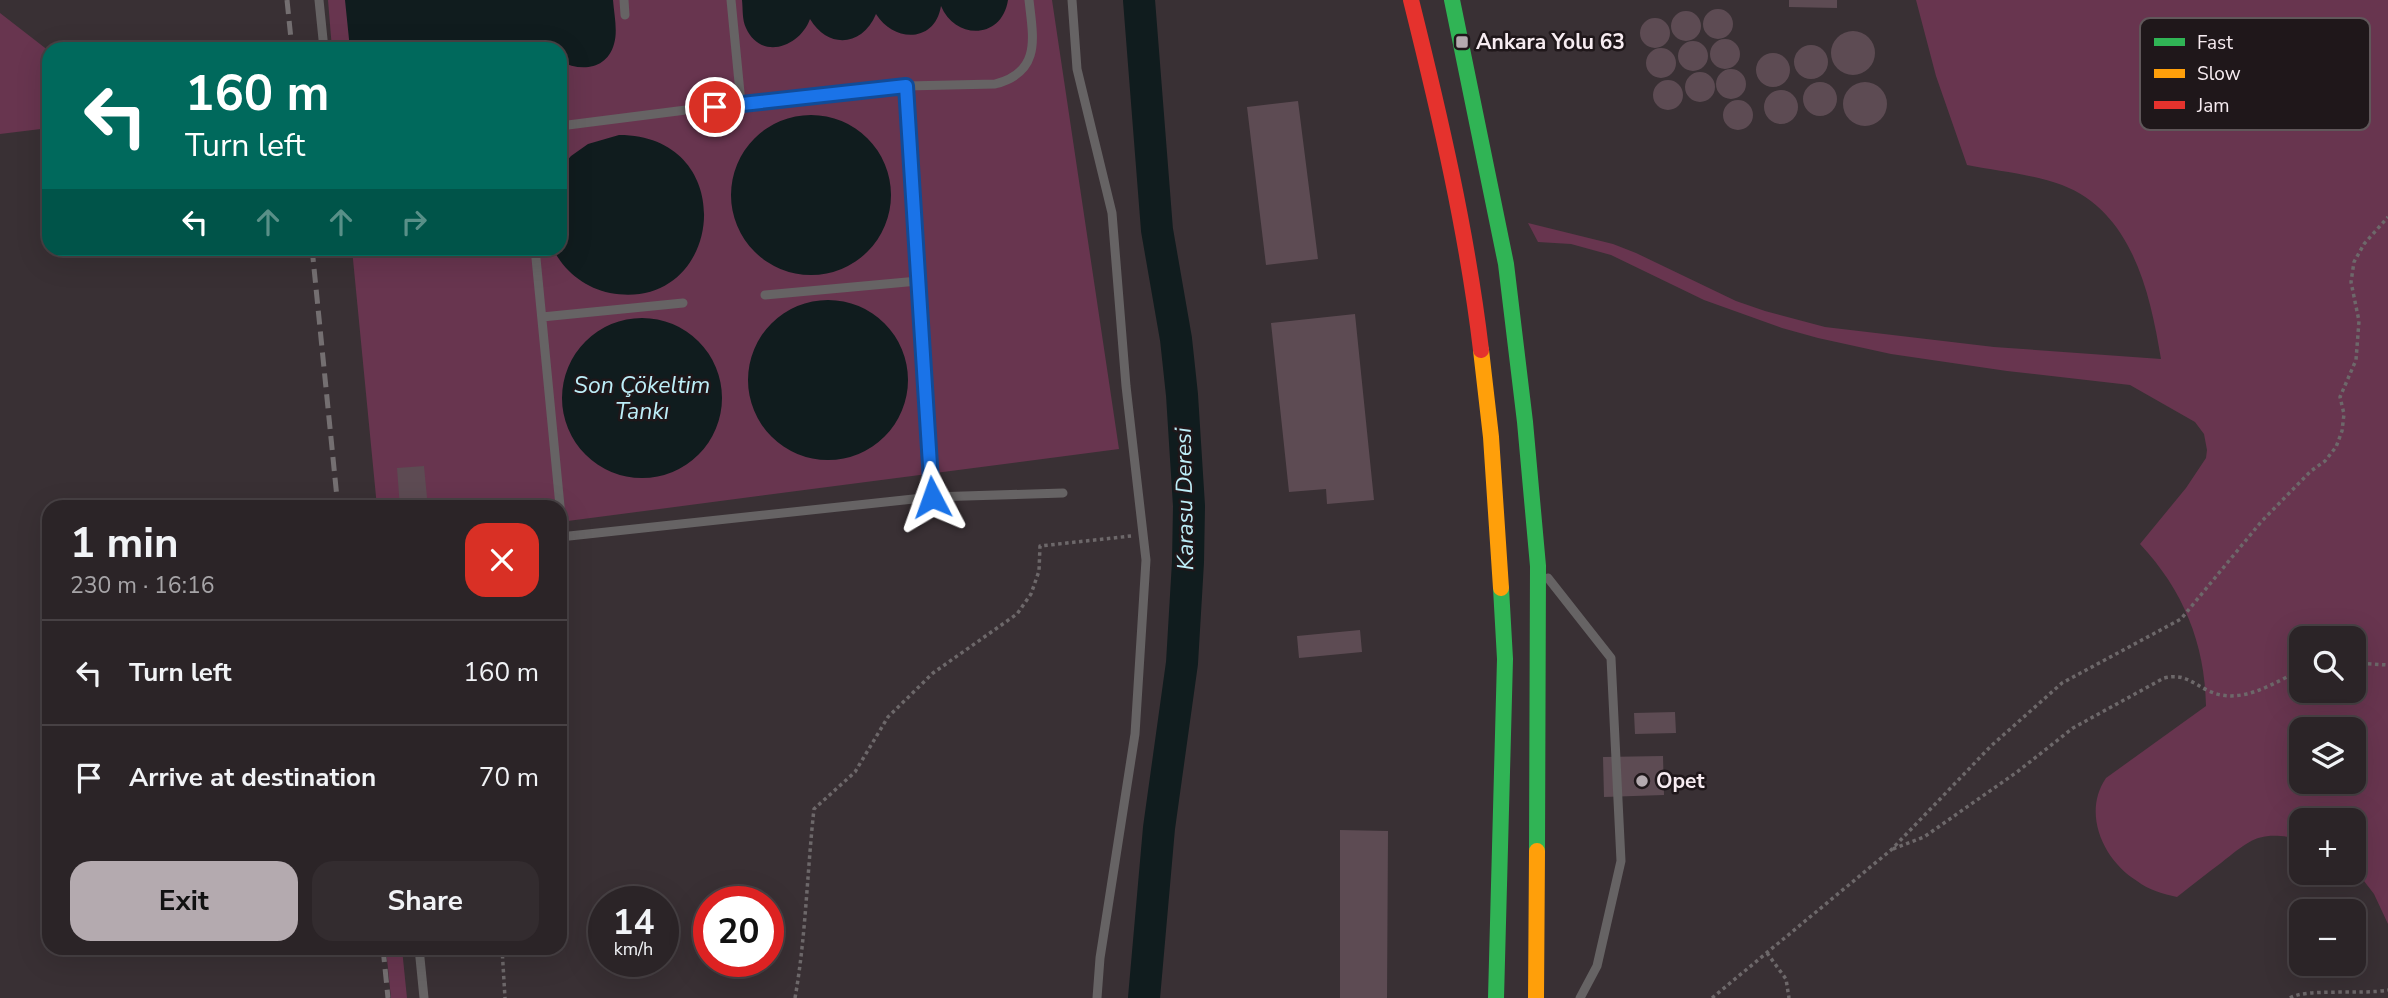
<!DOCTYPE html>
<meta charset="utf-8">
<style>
:root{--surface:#2b2427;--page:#332c2f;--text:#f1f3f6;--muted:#a6a4a7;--line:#474144;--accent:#b4aaaf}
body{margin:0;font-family:"Nunito Sans",sans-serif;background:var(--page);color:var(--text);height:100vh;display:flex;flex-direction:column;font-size:26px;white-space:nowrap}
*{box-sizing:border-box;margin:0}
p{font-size:23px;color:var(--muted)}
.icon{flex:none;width:38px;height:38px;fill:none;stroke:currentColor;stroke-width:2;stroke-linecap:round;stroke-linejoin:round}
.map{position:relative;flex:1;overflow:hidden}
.details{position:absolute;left:42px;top:500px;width:525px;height:455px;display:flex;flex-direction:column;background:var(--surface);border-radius:21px;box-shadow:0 7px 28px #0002,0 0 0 2px var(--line)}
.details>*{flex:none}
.guide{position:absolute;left:42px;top:42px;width:525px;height:214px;border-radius:21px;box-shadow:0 7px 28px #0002,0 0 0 2px var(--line);background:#00695c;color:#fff;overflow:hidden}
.controls{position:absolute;left:2289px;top:626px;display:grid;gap:14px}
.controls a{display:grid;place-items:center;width:77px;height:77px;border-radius:14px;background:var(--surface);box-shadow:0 7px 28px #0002,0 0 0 2px var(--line);font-size:35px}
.speed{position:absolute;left:588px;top:886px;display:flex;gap:14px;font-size:35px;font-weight:700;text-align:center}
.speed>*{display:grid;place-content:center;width:91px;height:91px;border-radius:50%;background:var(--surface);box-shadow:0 7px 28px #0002,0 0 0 2px var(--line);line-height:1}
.speed small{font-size:18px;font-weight:400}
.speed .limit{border:10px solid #d22;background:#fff;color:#111}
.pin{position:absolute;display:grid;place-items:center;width:60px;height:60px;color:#fff;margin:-30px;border:4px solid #fff;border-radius:50%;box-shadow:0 2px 7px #0007}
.me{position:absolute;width:77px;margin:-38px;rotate:356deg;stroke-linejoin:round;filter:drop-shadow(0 0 5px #0008)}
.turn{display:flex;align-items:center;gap:24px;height:147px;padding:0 28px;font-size:32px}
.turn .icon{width:91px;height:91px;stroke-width:2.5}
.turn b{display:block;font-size:49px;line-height:60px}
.lanes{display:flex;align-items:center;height:66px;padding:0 28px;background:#0003;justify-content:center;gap:35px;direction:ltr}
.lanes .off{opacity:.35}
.round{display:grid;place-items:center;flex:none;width:74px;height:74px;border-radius:21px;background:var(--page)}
.head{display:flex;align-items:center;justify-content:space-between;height:119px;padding:0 28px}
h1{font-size:42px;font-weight:700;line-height:52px}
.primary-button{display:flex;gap:14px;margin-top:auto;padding:14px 28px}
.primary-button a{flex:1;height:80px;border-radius:21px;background:var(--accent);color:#111;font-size:28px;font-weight:700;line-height:80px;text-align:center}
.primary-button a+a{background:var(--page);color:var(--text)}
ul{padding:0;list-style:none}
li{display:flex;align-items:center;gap:21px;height:105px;padding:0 28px;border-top:2px solid var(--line)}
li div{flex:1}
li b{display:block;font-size:26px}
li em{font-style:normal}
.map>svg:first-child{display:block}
.green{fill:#68354f;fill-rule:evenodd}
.water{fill:#101c1e}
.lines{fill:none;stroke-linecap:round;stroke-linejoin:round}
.river{stroke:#101c1e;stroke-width:32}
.building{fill:#5d4b53}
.path{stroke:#6d686a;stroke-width:3.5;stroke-dasharray:3.5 3.5;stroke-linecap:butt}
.lane{stroke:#666364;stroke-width:9}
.fast{stroke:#30b455;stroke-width:16}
.slow{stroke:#ff9f0a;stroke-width:16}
.jam{stroke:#e5322d;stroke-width:16}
.rail{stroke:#746f71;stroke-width:5;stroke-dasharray:14 7;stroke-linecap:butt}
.route-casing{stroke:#114b97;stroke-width:18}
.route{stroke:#1a73e8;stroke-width:12}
.poi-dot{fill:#b4aaaf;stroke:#1f171a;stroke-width:2.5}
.labels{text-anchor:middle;stroke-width:5;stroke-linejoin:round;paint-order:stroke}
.poi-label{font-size:21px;font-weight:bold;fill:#f7ecf1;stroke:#1f171a;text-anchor:start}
.water-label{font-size:23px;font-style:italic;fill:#bdeef8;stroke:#1f171a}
.key{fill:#1f171a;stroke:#60575a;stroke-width:2}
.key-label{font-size:19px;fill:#f7ecf1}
</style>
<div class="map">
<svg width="2388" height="998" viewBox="0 0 2388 998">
<rect width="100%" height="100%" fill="#393034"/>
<path class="green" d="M328 0H1052L1119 449 560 522V508L377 507 352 249 560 248V49H332Z
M1916 0H2388V924L2374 894 2354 868V821H2301V839C2258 831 2253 838 2221 863 2206 874 2192 885 2177 897 2163 894 2149 890 2137 881 2103 860 2082 813 2106 778L2206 706C2205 643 2183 590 2140 544L2186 488 2206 458 2207 450 2204 434 2195 422 2130 385 2007 371 1891 354 1818 338 1782 328 1704 300 1611 255 1571 244 1538 242 1528 223 1613 244 1636 253 1736 301 1765 311 1825 327 1994 347 2161 359C2150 292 2132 212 2062 185 2032 174 1997 171 1967 165L1936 76ZM2301 639H2354V691H2301ZM2301 730H2354V782H2301Z
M0 13 49 51V128L0 134Z
M386 949H402L407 998H391Z"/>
<path class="water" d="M345 0H613C614 14 618 31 614 44 607 70 580 72 560 61V49H551L548 43 547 49H350Z
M742 0H1008C1002 40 955 40 941 6 935 43 894 43 876 14 862 47 828 49 810 19 800 47 761 61 746 28 742 20 743 9 742 0Z
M731 195a80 80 0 1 1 160 0a80 80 0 1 1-160 0Z
M619 135C743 135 724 314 610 293 585 288 564 271 553 249L560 248V169L571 156 588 144Z
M748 380a80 80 0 1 1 160 0a80 80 0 1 1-160 0Z
M562 398a80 80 0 1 1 160 0a80 80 0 1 1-160 0Z"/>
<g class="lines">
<path class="river" d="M1139 0 1157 230 1176 339 1182 395 1189 506 1188 562 1182 663 1159 828 1144 998"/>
</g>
<path class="building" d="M1789 0H1837V8L1789 7Z
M1703 24a15 15 0 1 1 30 0a15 15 0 1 1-30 0Z
M1671 26a15 15 0 1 1 30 0a15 15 0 1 1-30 0Z
M1640 33a15 15 0 1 1 30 0a15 15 0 1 1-30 0Z
M1831 53a22 22 0 1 1 44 0a22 22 0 1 1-44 0Z
M1710 54a15 15 0 1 1 30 0a15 15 0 1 1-30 0Z
M1678 56a15 15 0 1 1 30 0a15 15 0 1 1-30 0Z
M1794 62a17 17 0 1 1 34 0a17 17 0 1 1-34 0Z
M1646 63a15 15 0 1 1 30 0a15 15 0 1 1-30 0Z
M1756 70a17 17 0 1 1 34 0a17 17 0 1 1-34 0Z
M1716 84a15 15 0 1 1 30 0a15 15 0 1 1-30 0Z
M1685 87a15 15 0 1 1 30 0a15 15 0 1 1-30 0Z
M1653 95a15 15 0 1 1 30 0a15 15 0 1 1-30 0Z
M1803 99a17 17 0 1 1 34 0a17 17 0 1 1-34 0Z
M1843 104a22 22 0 1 1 44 0a22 22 0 1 1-44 0Z
M1764 107a17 17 0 1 1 34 0a17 17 0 1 1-34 0Z
M1723 115a15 15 0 1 1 30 0a15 15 0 1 1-30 0Z
M1298 101 1318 259 1266 265 1247 107Z
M1355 314 1374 500 1327 504 1326 489 1289 492 1271 323Z
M424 466 428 508H400L397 468Z
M1360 630 1362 652 1299 658 1297 636Z
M1675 712 1676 733 1635 734 1634 713Z
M1663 756 1664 795 1604 797 1603 757Z
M1340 830 1388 831 1387 998H1340Z"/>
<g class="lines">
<path class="path" d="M2354 663 2388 665
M1893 849 1924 837 2017 772 2073 728 2164 678C2184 673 2192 683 2209 691 2241 706 2273 683 2301 670
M502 948 505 998
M1767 953 1786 979 1789 998
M795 998C806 936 807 872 814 809L855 772 888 717 933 673 1017 614 1031 594 1039 571 1040 546 1131 536
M1712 998 1891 850 1991 746 2062 683 2181 619 2261 522 2311 471 2325 461 2336 447 2342 431 2344 414 2340 397 2356 360 2359 321 2351 282 2354 262 2364 244 2388 217
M2290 998C2306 988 2363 995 2388 990"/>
<path class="lane" d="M319 0 324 49
M624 0 625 15
M731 0 741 103
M1072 0 1077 69 1112 213 1126 386 1146 560 1135 734 1100 958 1097 998
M906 86 932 497
M560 126 741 103 906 86 995 84C1042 72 1033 37 1029 0
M535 248 563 537
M765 295 918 281
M542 317 683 303
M560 537 932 497 1063 493
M1548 578 1611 658 1621 861 1597 966 1580 998
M419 948 424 998"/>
<path class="fast" d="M1452 0 1506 264 1525 422 1538 566 1537 851
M1496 998 1505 659 1501 588"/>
<path class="slow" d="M1481 350 1491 437 1501 588
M1536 998 1537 851"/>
<path class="jam" d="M1411 0C1440 116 1467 232 1481 350"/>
<path class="rail" d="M287 0 292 49
M312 248 338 508
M383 948 388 998"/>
</g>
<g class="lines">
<defs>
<path id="route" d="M715 107 906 86 932 497"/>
</defs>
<use href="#route" class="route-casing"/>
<use href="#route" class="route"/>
</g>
<g class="poi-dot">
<rect x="1455" y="35" width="14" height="14" rx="3.5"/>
<circle cx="1642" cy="781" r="7"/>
</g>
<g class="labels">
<g class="poi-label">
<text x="1476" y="49">Ankara Yolu 63</text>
<text x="1656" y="788">Opet</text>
</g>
<g class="water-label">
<text x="642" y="393">Son Çökeltim<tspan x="642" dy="26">Tankı</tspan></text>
<text transform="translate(1184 499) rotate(-91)" y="8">Karasu Deresi</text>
</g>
</g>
<rect x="2140" y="18" width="230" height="112" rx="10" class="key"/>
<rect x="2154" y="38" width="31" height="8" fill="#30b455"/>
<rect x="2154" y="69" width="31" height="9" fill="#ff9f0a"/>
<rect x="2154" y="101" width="31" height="8" fill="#e5322d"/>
<g class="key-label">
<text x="2197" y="49">Fast</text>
<text x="2197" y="80">Slow</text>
<text x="2197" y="112">Jam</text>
</g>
</svg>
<div class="controls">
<a><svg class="icon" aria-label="search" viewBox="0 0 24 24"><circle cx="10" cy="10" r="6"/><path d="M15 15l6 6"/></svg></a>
<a><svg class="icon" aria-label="layers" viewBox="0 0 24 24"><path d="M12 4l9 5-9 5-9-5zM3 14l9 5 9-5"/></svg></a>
<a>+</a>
<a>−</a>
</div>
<div class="speed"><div>14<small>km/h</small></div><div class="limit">20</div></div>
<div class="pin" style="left:715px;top:107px;background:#d93025"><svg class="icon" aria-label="arrive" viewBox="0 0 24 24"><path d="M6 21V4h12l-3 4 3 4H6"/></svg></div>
<svg class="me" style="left:932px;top:497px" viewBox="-20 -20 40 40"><path d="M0-17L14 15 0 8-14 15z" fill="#1a73e8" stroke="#fff" stroke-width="4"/></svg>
<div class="guide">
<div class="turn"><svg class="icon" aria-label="left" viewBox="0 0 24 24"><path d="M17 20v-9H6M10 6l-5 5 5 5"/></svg><div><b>160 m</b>Turn left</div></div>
<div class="lanes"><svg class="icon" aria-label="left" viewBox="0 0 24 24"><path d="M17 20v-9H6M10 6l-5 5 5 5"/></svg><svg class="icon off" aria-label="ahead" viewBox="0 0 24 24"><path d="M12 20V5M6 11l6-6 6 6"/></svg><svg class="icon off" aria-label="ahead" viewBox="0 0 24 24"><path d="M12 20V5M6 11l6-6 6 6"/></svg><svg class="icon off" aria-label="right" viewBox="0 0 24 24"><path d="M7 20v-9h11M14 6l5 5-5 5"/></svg></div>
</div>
<section class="details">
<div class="head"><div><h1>1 min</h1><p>230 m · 16:16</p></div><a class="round" style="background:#d93025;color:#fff"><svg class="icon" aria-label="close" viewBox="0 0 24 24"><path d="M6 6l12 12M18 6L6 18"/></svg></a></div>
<ul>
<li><svg class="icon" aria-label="left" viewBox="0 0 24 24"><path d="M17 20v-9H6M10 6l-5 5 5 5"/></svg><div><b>Turn left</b></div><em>160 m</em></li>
<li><svg class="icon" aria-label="arrive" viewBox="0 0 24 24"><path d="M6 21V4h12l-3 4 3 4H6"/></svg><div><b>Arrive at destination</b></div><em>70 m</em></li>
</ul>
<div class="primary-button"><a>Exit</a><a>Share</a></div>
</section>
</div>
